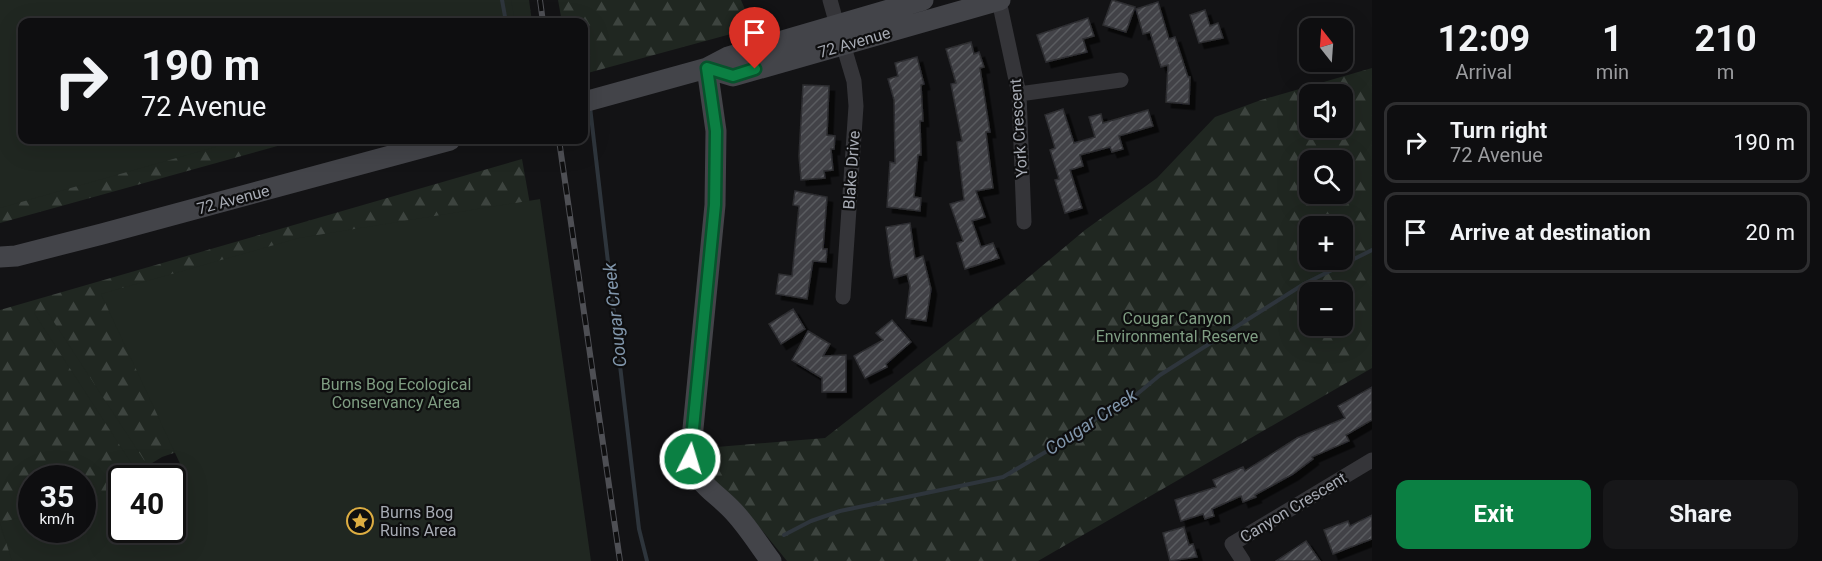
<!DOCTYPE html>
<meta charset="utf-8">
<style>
:root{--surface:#0e0e10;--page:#171719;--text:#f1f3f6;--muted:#9b9c9f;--line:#2e2e30;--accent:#0b8043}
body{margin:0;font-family:Roboto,sans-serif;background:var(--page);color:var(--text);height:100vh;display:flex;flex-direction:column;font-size:22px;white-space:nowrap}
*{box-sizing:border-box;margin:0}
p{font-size:20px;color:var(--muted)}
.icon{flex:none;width:33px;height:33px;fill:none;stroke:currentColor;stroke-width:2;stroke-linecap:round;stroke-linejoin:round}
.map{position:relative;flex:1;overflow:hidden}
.details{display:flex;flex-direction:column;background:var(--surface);width:450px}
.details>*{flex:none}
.banner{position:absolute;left:18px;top:18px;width:570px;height:126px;border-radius:12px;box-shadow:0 6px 24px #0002,0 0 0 2px var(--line);background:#0e0e10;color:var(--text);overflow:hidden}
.needle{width:39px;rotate:343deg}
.buttons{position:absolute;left:1299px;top:18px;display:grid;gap:12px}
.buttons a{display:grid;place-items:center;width:54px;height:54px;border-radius:12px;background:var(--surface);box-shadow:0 6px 24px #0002,0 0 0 2px var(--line);font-size:30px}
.speed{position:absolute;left:18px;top:465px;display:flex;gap:12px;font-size:30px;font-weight:700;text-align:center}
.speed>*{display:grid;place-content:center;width:78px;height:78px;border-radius:50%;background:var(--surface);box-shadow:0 6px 24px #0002,0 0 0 2px var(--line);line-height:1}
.speed small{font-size:15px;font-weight:400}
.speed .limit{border:3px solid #111;border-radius:9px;background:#fff;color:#111}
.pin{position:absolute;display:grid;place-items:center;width:51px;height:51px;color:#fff;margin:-62px -26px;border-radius:50% 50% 50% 0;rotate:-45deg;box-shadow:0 0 6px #0007}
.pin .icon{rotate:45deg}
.me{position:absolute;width:66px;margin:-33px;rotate:5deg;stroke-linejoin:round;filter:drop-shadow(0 0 4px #0008)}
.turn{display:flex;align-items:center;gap:21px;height:126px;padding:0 24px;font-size:27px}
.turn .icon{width:78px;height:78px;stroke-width:2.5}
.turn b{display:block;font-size:42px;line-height:51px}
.eta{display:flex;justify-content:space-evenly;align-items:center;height:102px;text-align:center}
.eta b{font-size:36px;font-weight:700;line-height:42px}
.primary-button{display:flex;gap:12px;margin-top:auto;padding:12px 24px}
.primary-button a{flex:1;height:69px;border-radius:12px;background:var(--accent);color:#fff;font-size:24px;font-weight:700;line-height:69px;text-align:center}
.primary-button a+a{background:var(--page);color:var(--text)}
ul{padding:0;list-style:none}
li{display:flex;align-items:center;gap:18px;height:81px;margin:0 12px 9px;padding:0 12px;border:3px solid var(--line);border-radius:12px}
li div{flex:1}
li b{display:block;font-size:22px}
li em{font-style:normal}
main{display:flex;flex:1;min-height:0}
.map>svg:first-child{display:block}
.forest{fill:url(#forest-firs);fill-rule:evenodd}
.green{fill:#202721}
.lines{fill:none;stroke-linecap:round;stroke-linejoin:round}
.stream{stroke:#2e353c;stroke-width:4}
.building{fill:url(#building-hatch);stroke:#2d2d30;stroke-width:1.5;filter:url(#shadow)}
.street{stroke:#353539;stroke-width:15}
.secondary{stroke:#434449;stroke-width:21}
.rail-casing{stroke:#4e4f54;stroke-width:6}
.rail{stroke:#0e0e0f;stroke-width:4;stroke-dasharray:11;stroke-linecap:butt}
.route-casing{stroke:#07532c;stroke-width:15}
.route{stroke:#0b8043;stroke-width:10}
.labels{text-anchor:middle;stroke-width:4.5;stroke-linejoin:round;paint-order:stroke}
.street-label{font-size:16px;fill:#a6aab3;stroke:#0e0e0f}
.park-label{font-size:16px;fill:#7f9d82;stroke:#0e0e0f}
.poi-label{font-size:16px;fill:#a6aab3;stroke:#0e0e0f;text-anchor:start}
.water-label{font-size:18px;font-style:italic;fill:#8196ab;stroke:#0e0e0f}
</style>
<main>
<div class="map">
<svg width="1372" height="561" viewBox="0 0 1372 561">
<defs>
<pattern id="forest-firs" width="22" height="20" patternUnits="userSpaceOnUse" patternTransform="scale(1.5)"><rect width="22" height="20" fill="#202721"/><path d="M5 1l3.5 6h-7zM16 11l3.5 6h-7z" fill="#3d443f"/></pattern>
<pattern id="building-hatch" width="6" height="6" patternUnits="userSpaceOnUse" patternTransform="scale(1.5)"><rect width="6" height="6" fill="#424347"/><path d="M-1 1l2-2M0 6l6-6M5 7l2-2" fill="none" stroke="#5a5b5f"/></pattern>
<filter id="shadow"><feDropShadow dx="5.5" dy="5.5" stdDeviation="0" flood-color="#0009"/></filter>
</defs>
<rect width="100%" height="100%" fill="#131315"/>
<path class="forest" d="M0 0H529L532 22H22V140H299L0 223Z
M558 0H741L753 28 584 74V22H562Z
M1372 68V368L1038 561H787L756 523 708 477 705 448 825 438 992 308 1085 230 1157 178 1215 117 1261 100ZM1310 94H1342V128H1310ZM1310 160H1342V194H1310ZM1310 226H1342V260H1310ZM1310 292H1342V326H1310Z
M522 159 543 278 224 436 162 457 139 471V478H122V530H172L209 561H0V310ZM32 478H82V530H32Z"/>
<path class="green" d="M0 0H511L515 22H22V140H240L0 208Z
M540 199 591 561H12L0 523 31 514 32 530H82L83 499 121 487 122 530H172V478H141L34 313 46 310 155 477 182 468 101 294 299 238Z"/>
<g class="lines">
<path class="stream" d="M502 0 506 22
M584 69 588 94
M590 107 639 529 647 561
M784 535 811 521 840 511 1003 477 1081 431 1100 415 1130 400 1160 375 1304 284 1372 250"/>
</g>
<path class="building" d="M1112 0 1135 7 1126 32 1103 25Z
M1158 2 1169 39 1175 37 1188 77H1190L1189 104 1166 102 1168 65 1161 67 1150 32 1143 34 1136 9Z
M1205 10 1210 26 1218 23 1223 38 1199 43 1190 15Z
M1088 18 1094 36 1083 39 1087 52 1046 62 1037 35Z
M971 42 974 54 979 52 984 67 980 68 990 132H986L993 188 976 191 985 217 972 221 981 247 993 243 999 258 965 269 957 243 963 241 950 204 964 200 957 142 962 141 951 84 956 83 946 49Z
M917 57 924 84 921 85 923 121H920L921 155H918L914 197 921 198 920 211 887 207 890 162 895 163 894 100 888 79 898 76 895 63Z
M803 85 829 86 827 135 835 136 834 149H831L833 170 824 171 825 178 801 180 799 156Z
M1063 109 1074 143 1095 137 1089 117 1101 114 1103 123 1148 110 1153 126 1119 136 1123 149 1112 152 1110 147 1080 155 1083 166 1070 170 1082 208 1065 213 1055 180 1059 179 1050 150 1055 148 1045 115Z
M795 191 827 197 823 249H827L826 262 813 261 807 299 776 294 779 274 792 276 799 206 793 205Z
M910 223 915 259 923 256 931 289 926 321 906 318 910 286 907 274 894 278 891 265 886 227Z
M793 309 805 329 781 344 769 324Z
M892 320 911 342 886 364 887 367 865 378 854 356 883 340 876 333Z
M808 331 830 344 823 356 846 355V392H822V378L792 360Z
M1372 387V420L1346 435 1349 441 1312 457 1313 459 1293 474 1255 495 1256 497 1243 502 1241 496 1212 509 1214 516 1205 519 1203 514 1181 521 1175 500 1216 487 1213 480 1243 467 1245 471 1297 438 1345 418 1338 406Z
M1372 515V539L1333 554 1324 530 1348 521 1350 526Z
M1184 527 1189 545 1193 544 1197 557 1170 561 1163 533Z
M1306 541 1320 561H1276Z"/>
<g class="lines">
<path class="street" d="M830 0 837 25
M997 1 1001 10 1019 94 1024 222
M1019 94 1121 80
M843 297 856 106 854 81 843 44
M1243 561 1232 544 1372 460"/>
<path class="secondary" d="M707 68 716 131 715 205 690 459C699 487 716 492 734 512 748 527 759 545 771 561
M707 68 733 76 1000 0
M584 102 707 68 728 57 923 0
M0 257 16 256 102 234 450 140"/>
<defs>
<path id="rail" d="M540 0 543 22
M559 140 620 561"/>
</defs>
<use href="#rail" class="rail-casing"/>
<use href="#rail" class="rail"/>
</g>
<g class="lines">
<defs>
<path id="route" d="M690 459 715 205 716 131 707 68 733 76 755 69"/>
</defs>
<use href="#route" class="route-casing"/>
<use href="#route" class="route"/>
</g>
<defs>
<symbol id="sight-ring" viewBox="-11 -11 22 22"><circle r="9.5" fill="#0e0e0f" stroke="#ddad42" stroke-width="1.5"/><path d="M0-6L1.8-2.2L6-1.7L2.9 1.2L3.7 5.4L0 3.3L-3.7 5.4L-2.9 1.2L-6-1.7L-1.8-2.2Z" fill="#ddad42"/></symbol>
</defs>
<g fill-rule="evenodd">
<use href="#sight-ring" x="345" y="506" width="30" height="30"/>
</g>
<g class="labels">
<g class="street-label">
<text transform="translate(854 42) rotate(-16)" y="6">72 Avenue</text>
<text transform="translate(1018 128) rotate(-94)" y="6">York Crescent</text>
<text transform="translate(851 170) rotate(-86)" y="6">Blake Drive</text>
<text transform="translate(233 199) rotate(-15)" y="6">72 Avenue</text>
<text transform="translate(1293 507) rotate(-31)" y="6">Canyon Crescent</text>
</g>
<g class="park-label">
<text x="1177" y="324">Cougar Canyon<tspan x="1177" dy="18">Environmental Reserve</tspan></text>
<text x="396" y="390">Burns Bog Ecological<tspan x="396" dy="18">Conservancy Area</tspan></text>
</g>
<g class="poi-label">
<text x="380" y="518">Burns Bog<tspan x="380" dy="18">Ruins Area</tspan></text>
</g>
<g class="water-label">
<text transform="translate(615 315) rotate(-96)" y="6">Cougar Creek</text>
<text transform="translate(1091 422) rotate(-33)" y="6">Cougar Creek</text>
</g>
</g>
</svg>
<div class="buttons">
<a><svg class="needle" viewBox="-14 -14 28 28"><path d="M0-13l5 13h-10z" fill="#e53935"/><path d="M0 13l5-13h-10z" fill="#9b9c9f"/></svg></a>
<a><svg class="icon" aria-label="sound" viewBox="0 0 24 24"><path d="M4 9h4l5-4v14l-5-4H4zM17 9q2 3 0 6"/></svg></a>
<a><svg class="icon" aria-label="search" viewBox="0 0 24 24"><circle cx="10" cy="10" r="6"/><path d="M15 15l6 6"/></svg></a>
<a>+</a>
<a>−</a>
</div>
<div class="speed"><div>35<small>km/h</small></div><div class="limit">40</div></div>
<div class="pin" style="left:755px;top:69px;background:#d93025"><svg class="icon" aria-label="arrive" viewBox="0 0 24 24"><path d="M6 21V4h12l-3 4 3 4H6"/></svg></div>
<svg class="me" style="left:690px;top:459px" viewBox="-20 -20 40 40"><circle r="17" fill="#0b8043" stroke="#fff" stroke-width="3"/><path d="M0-11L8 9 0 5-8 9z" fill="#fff"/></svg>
<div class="banner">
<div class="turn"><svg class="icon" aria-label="right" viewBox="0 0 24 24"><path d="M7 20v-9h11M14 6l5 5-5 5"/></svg><div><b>190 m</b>72 Avenue</div></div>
</div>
</div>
<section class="details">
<div class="eta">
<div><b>12:09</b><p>Arrival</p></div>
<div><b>1</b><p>min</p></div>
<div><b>210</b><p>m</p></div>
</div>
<ul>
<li><svg class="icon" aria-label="right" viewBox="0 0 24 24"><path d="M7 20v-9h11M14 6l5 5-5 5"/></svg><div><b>Turn right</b><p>72 Avenue</p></div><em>190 m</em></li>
<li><svg class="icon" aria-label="arrive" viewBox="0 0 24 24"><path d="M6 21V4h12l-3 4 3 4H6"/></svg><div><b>Arrive at destination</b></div><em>20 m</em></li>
</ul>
<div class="primary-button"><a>Exit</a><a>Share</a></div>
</section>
</main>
